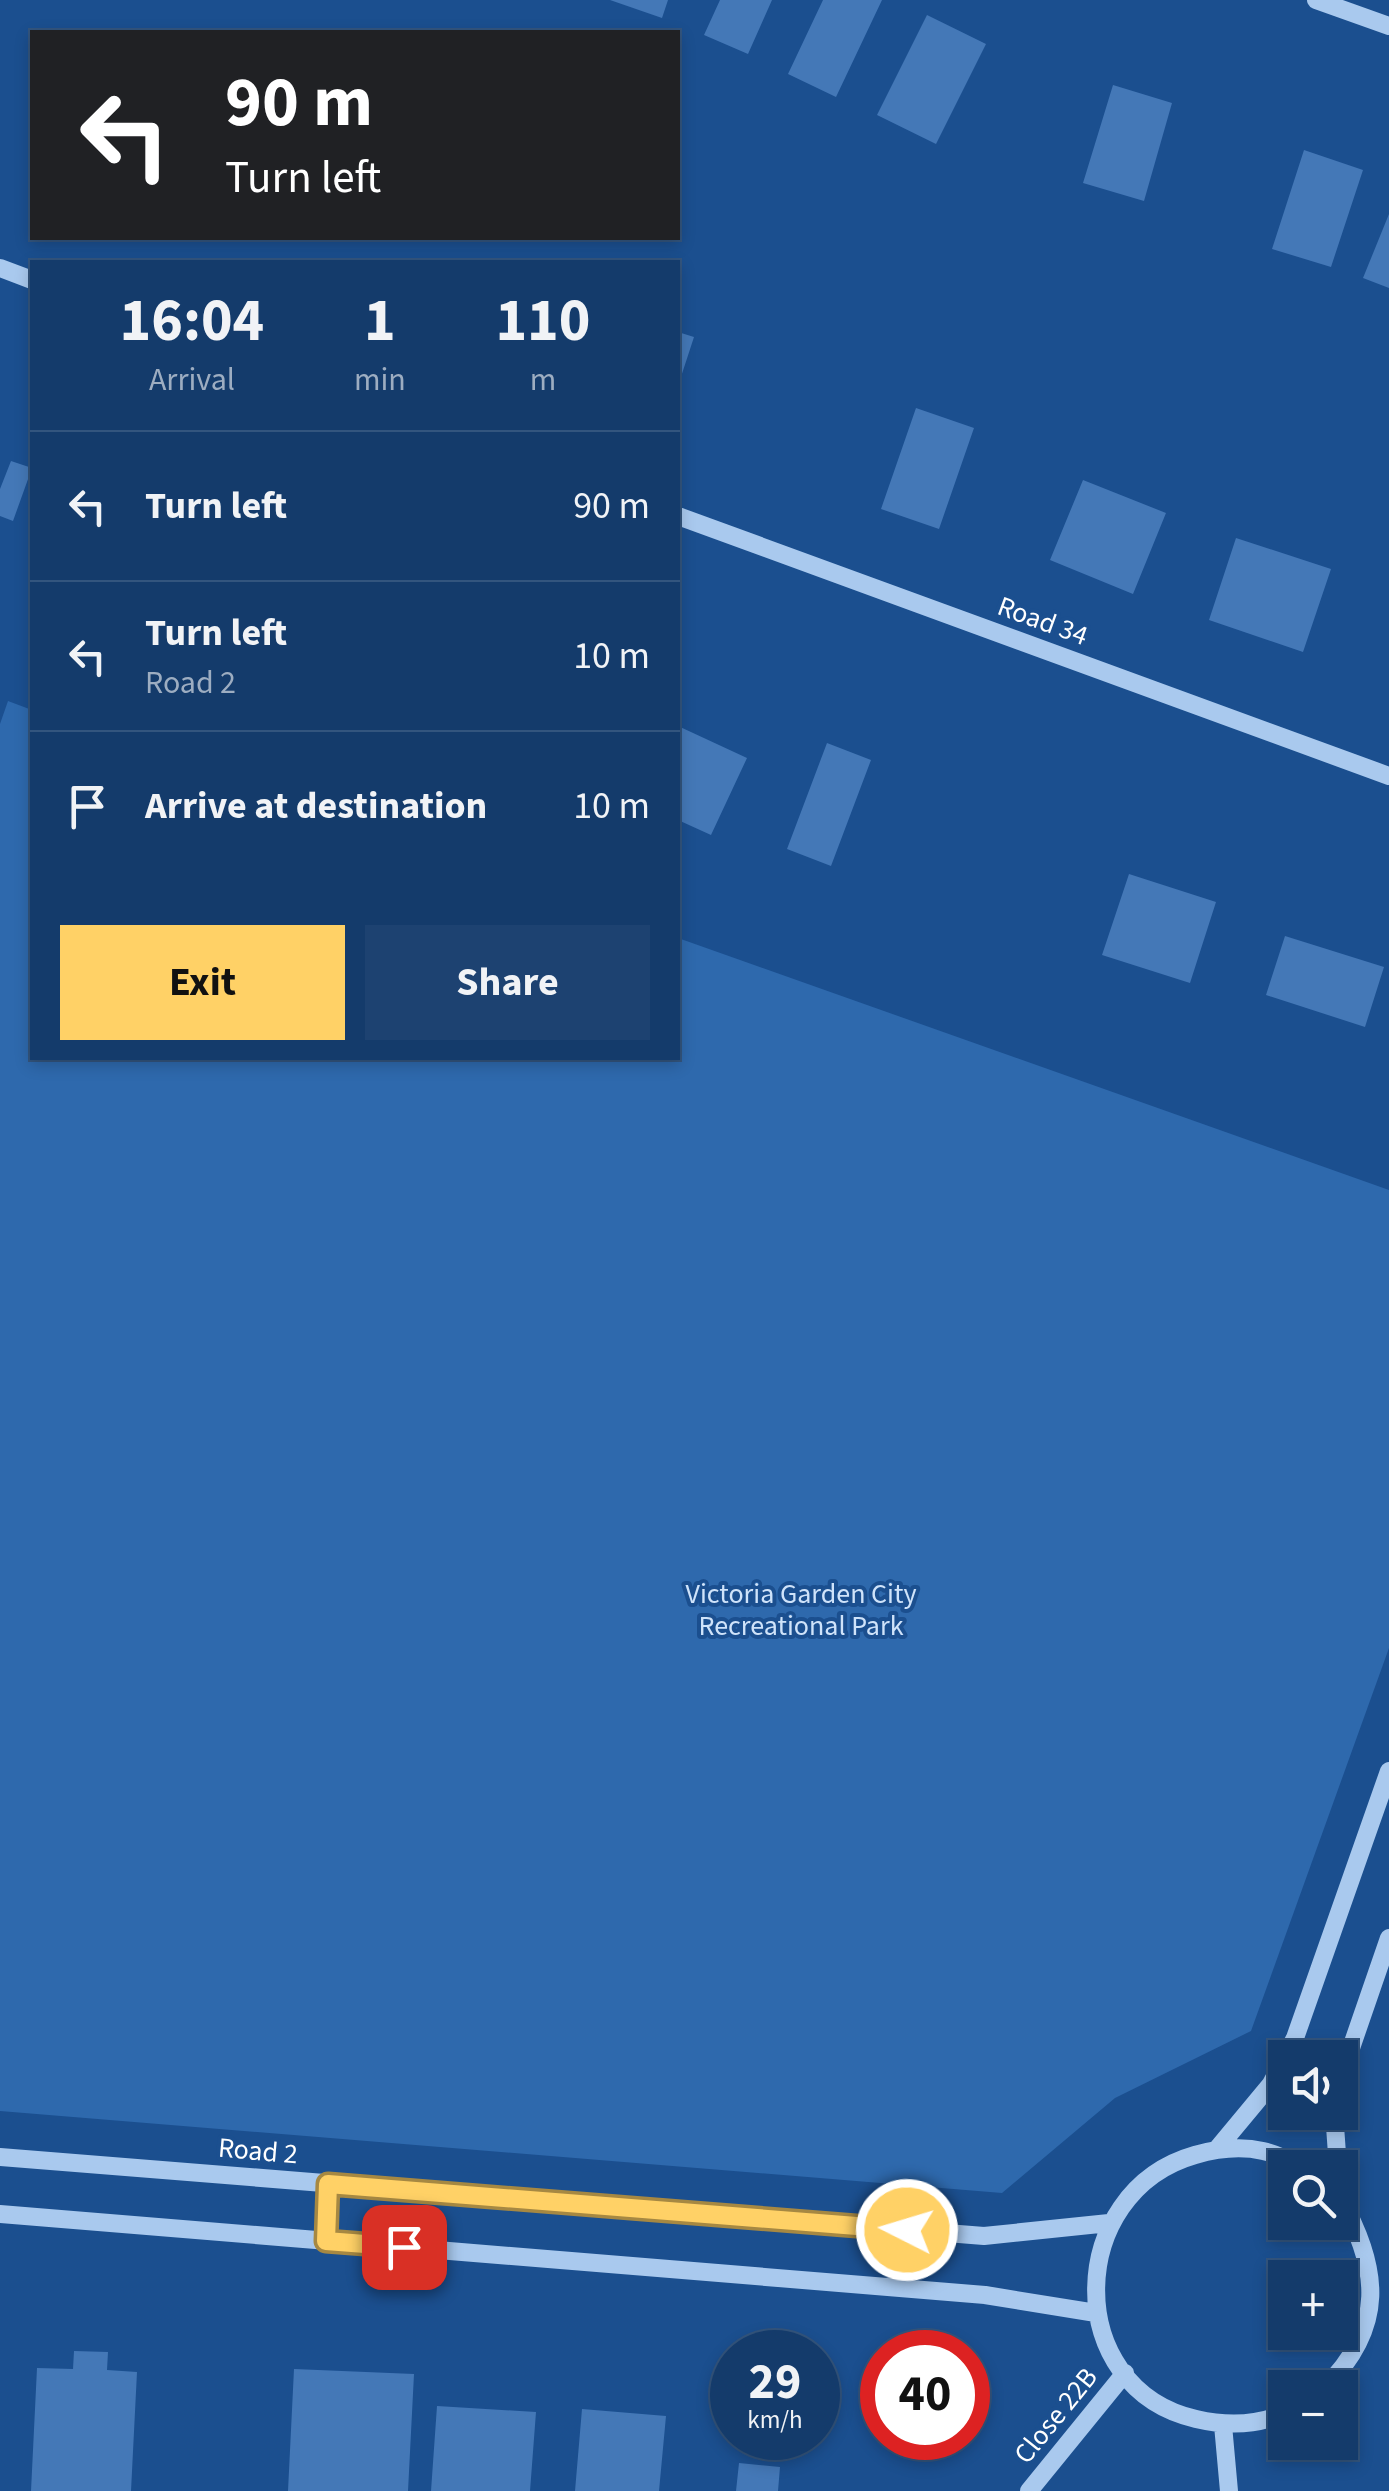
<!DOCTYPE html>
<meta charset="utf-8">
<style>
:root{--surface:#143b6b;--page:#1d4271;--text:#f1f3f6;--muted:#9dadc1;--line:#33557e;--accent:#ffd166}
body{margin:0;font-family:"Source Sans 3",sans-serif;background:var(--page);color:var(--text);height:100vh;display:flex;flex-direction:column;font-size:38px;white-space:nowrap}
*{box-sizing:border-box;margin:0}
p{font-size:32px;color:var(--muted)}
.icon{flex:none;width:55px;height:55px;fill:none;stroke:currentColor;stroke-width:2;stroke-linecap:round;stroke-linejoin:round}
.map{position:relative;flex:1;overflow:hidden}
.details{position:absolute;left:30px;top:260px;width:650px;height:800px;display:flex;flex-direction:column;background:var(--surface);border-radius:0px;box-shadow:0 5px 15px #0003,0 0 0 2px var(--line)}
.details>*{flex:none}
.guide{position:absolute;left:30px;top:30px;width:650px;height:210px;border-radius:0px;box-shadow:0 5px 15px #0003,0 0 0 2px var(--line);background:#202124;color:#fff;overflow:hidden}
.fabs{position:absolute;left:1268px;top:2040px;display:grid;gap:20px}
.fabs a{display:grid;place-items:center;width:90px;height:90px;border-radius:0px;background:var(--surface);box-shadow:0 5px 15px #0003,0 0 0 2px var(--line);font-size:50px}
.speed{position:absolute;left:710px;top:2330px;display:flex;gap:20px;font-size:50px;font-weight:700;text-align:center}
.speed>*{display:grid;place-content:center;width:130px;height:130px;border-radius:50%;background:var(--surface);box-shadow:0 5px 15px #0003,0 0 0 2px var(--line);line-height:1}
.speed small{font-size:25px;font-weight:400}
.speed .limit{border:15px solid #d22;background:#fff;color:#111}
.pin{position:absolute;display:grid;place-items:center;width:85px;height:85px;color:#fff;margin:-42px;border-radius:20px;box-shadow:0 5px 15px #0006}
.me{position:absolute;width:110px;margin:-55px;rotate:275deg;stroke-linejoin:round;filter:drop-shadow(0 0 8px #0008)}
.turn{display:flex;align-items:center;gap:35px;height:210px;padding:0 30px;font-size:45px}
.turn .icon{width:130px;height:130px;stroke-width:2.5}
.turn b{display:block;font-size:70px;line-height:85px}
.eta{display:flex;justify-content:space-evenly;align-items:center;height:170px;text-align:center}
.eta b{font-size:60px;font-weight:700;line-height:70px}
.cta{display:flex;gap:20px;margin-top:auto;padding:20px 30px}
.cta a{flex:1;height:115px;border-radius:0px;background:var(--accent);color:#111;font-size:40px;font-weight:700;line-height:115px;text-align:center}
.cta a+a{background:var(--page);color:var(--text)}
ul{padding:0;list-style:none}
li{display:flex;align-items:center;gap:30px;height:150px;padding:0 30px;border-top:2px solid var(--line)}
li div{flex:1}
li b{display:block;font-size:38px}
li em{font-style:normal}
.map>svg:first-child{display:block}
.green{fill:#2e69ad}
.building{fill:#4478b7}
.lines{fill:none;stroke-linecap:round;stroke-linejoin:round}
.minor{stroke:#a9c9ee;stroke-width:18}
.route-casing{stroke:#a68842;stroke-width:25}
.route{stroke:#ffd166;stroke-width:18}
.labels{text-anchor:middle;stroke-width:8;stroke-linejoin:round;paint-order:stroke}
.street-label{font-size:28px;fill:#fff;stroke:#1b4f8f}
.park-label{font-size:28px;fill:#cfe3fa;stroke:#1b4f8f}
</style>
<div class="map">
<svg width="1389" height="2491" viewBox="0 0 1389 2491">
<rect width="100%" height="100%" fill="#1b4f8f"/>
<path class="green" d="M8 701 32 710V1058H678V938L1389 1190V1648L1251 2031 1115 2098 1002 2193 0 2111V724Z"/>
<path class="building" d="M610 0H668L662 18Z
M720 0H772L748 54 704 35Z
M823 0H882L836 97 788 74Z
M927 15 986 44 936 144 877 115Z
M1113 85 1172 103 1144 201 1083 183Z
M1304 150 1363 170 1331 267 1272 249Z
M1389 214V288L1363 278Z
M678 332 694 337 678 386Z
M916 408 974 428 939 529 881 509Z
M11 461 32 468 13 521 0 516V489Z
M1083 480 1166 513 1133 594 1050 560Z
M1236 538 1331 569 1303 652 1209 620Z
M678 726 747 758 711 835 678 820Z
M827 743 871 760 831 866 787 849Z
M1129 874 1216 902 1190 983 1102 955Z
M1285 936 1384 967 1365 1027 1266 995Z
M74 2351 108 2352 107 2370 137 2372 131 2491H31L37 2368 73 2369Z
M294 2369 414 2374 408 2491H288Z
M437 2406 536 2412 530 2491H431Z
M582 2409 666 2416 659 2491H575Z
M739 2463 780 2467 778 2491H736Z"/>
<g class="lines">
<path class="minor" d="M1316 0 1389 26
M0 268 32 280
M678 516 1389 776
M1340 2080 1389 1938
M1334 2112 1338 2168
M1217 2149 1271 2084 1295 2038 1389 1771
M0 2157 984 2236 1109 2223
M0 2214 985 2295 1096 2313
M327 2241 328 2184
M1324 2388C1386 2327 1380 2269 1340 2198
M1285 2413C1256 2426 1226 2426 1196 2419 1061 2388 1065 2192 1195 2155 1216 2149 1241 2146 1263 2151 1277 2154 1292 2162 1305 2168
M1223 2425 1229 2491
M1029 2491 1125 2373"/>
</g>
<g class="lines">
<defs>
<path id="route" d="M404 2247 326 2241 328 2184 907 2230"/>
</defs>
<use href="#route" class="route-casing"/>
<use href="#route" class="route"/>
</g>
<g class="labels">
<g class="street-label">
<text transform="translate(1043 620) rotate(20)" y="10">Road 34</text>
<text transform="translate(258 2150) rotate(5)" y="10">Road 2</text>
<text transform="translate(1055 2415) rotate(-51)" y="10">Close 22B</text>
</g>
<g class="park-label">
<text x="801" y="1603">Victoria Garden City<tspan x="801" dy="32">Recreational Park</tspan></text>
</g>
</g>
</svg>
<div class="fabs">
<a><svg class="icon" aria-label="sound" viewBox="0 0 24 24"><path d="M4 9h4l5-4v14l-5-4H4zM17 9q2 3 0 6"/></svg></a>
<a><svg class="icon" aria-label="search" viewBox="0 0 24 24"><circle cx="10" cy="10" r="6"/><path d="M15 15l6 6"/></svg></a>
<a>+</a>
<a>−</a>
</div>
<div class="speed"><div>29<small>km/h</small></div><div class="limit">40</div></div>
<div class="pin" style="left:404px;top:2247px;background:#d93025"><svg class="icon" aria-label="arrive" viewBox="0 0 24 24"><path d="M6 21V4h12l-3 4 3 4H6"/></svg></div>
<svg class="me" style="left:907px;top:2230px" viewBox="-20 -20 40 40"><circle r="17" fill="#ffd166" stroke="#fff" stroke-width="3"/><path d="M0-11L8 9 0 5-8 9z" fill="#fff"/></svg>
<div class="guide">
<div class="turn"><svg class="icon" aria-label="left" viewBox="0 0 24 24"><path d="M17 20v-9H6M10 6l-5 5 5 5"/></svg><div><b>90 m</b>Turn left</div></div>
</div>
<section class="details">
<div class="eta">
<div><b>16:04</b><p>Arrival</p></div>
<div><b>1</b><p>min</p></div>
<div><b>110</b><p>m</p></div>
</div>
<ul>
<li><svg class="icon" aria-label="left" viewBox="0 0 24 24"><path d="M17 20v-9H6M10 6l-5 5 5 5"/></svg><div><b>Turn left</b></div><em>90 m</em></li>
<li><svg class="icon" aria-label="left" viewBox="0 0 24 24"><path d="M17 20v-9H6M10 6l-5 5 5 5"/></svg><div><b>Turn left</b><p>Road 2</p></div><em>10 m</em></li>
<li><svg class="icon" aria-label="arrive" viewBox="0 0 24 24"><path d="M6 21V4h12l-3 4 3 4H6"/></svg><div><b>Arrive at destination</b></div><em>10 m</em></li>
</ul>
<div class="cta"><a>Exit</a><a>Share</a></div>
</section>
</div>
